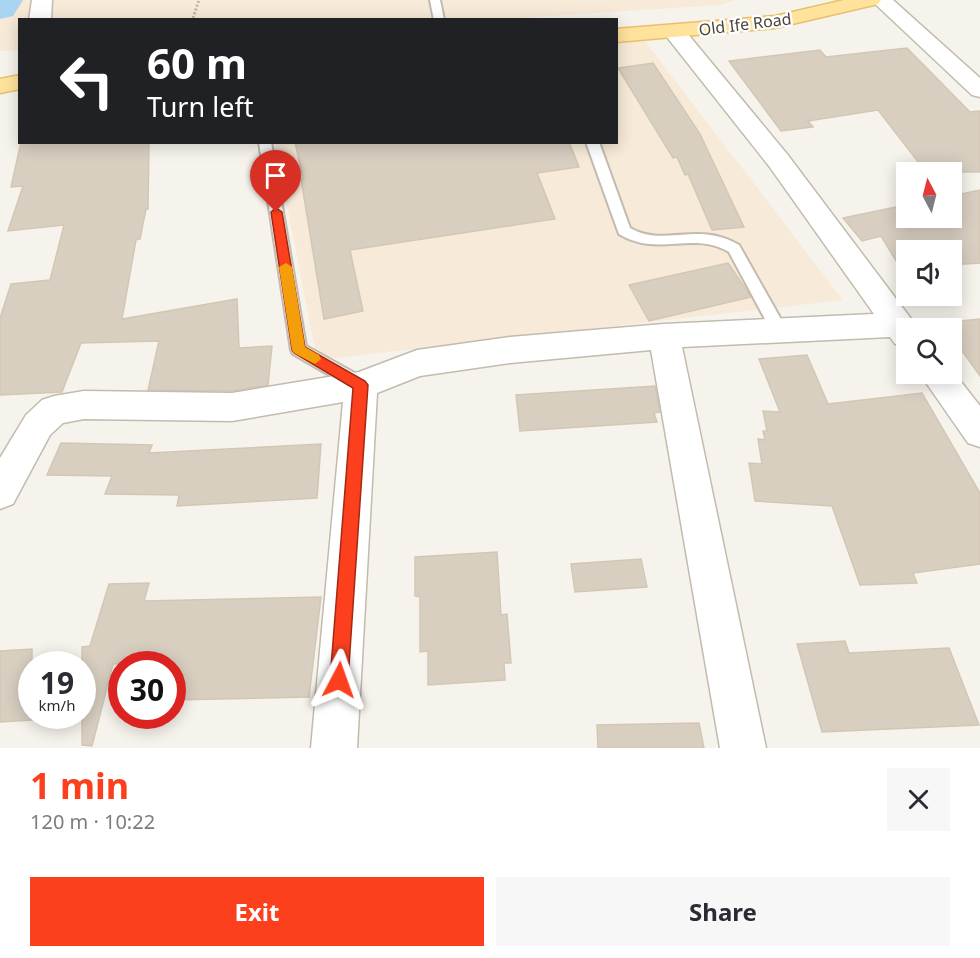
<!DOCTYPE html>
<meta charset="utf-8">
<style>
:root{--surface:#fff;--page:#f7f7f7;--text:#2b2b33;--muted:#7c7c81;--accent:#fc3f1d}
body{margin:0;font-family:"Noto Sans",sans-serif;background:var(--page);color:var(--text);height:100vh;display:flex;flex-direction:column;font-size:22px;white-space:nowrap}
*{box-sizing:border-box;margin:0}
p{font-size:20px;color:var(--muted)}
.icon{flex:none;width:33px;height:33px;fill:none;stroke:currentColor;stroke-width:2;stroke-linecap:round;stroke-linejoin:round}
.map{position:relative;height:748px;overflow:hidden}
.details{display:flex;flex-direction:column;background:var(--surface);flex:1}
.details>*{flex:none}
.guide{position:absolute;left:18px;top:18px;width:600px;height:126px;border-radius:0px;box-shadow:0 3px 15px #0003;background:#202124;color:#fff;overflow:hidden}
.needle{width:39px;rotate:353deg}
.controls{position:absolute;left:896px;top:162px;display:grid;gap:12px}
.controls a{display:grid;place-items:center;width:66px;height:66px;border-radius:0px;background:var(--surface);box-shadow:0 3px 15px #0003;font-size:30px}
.speed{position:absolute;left:18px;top:651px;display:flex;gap:12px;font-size:30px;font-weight:700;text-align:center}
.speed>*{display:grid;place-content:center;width:78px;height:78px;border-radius:50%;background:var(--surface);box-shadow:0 3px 15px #0003;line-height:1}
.speed small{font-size:15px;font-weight:400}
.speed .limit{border:9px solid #d22;background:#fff;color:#111}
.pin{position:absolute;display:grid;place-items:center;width:51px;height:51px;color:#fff;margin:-62px -26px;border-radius:50% 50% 50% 0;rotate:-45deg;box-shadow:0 0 6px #0007}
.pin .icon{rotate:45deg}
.me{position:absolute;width:66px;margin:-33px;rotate:4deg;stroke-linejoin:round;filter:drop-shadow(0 0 4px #0008)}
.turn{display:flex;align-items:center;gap:21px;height:126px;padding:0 30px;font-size:27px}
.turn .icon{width:78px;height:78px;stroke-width:2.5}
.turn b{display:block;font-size:42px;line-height:51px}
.round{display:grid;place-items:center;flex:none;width:63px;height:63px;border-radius:0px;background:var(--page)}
.overview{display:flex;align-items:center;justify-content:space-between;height:102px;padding:0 30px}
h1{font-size:36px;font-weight:700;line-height:45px;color:var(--accent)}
.cta{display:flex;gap:12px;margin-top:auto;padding:12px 30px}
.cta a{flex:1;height:69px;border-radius:0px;background:var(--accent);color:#fff;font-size:24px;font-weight:700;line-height:69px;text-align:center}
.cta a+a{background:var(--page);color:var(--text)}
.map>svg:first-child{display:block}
.commercial{fill:#f7ead8}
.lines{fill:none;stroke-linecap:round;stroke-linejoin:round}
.river{fill:#a9d4f2;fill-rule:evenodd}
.building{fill:#d8cfc1;stroke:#d3c7b4;stroke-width:1.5}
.lane-casing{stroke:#c2bbae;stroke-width:4}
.street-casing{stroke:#c2bbae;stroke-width:3}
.primary-casing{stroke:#e6c16a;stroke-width:3}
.path{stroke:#c4b79f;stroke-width:3;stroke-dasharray:2 2;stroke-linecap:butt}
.lane{fill:#fff;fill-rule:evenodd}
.street{fill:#fff;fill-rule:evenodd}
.primary{fill:#ffe39c;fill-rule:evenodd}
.route{fill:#fc3f1d;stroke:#a42913;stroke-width:1.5}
.slow{fill:#f59e0b}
.labels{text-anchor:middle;stroke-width:4.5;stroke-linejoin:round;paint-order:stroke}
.far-street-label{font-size:16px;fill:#4b4439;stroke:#fff}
</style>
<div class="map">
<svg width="980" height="748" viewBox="0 0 980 748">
<rect width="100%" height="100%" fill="#f6f3ec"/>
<path class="commercial" d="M0 0H735L720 5 490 20H20L19 50 0 51Z
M644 40 843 300 317 360 275 143 616 142 617 41Z"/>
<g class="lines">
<path class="river" d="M0 0H23L13 16 0 19Z"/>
</g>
<path class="building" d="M907 48 970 112 980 111V172H926L878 110 808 121 813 127 781 131 729 61 820 50 826 57Z
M653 63 700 134 744 227 712 230 688 174 685 175 677 157 673 158 618 68Z
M21 142H149L148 209H146L140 239 136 240 122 319 237 299 239 348 272 346 268 385 232 391 148 390 159 341 81 343 62 392 0 395V318L11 284 50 280 64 225 8 231 23 186 11 187Z
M295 142H569L579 167 537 173 555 219 350 250 363 311 324 319 301 179H303Z
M980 190V263L951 265V250H906V269H901L881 236 862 241 843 218 906 205V218H951V196Z
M728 263 751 297 649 321 629 285Z
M980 319V376L960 348 951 349V322Z
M807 355 828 404 922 393 980 493V564L913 573 917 583 860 585 832 506 755 501 749 463 762 464 758 439 765 440 763 431H767L763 411 780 412 759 359Z
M655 386 660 412 654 413 657 422 520 431 516 395Z
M61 443 152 445 149 453 321 444 317 498 177 506 179 495 105 494 112 476 47 475Z
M497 552 501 615 507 614 511 663H504L505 680 428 685V651L420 652V597L415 596V557Z
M641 559 647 587 575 592 571 564Z
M149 583 144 601 321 597 309 697 172 700V664H113L92 746 82 745V647L90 646 109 584Z
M845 641 849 653 949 648 979 725 822 732 797 644Z
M32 649V720L0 722V651Z
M699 723 704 748H598L597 725Z"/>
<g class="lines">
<defs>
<path id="lane" d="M430 0H440L444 20H434Z
M259 142H271L306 346 367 380 369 385 367 390 361 392 355 390 293 354 291 350Z
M586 142H599L630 228C665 248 697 220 739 245L787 330 785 334H773L729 252C692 230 659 258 619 234Z"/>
<path id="street" d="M32 0H52L51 20H29Z
M871 0H893L980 78V97L972 95Z
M674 26 682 27 787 154 918 328H906V347L895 344 890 337 682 347 766 748H720L651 350 510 363 420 376 377 393 357 748H311L343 402 232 421 84 419 63 423 50 435 13 504 0 509V458L26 415 42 400 54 396 84 391 232 393 359 372 417 350 510 337 664 324 874 314 769 166 663 32 666 27Z
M951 369 980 406V447L968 443 920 374H951Z"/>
<path id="primary" d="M844 0H881L878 4 775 28 616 42V29L775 16Z
M20 75V89L0 93V79Z"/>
</defs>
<use href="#lane" class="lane-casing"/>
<use href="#street" class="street-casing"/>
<use href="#primary" class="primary-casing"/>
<path class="path" d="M193 18 199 0"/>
<use href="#lane" class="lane"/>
<use href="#street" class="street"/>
<use href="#primary" class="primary"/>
</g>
<path class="route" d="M276 208 282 212 305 347 365 381 368 385 348 680 345 686 339 689 333 686 330 680 353 388 294 353 292 350 271 212Z"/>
<path class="slow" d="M286 263 292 267 305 347 319 355 321 359 315 364 294 353 292 350 279 267Z"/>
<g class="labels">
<g class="far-street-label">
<text transform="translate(745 24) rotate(-7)" y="6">Old Ife Road</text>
</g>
</g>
</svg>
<div class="controls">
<a><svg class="needle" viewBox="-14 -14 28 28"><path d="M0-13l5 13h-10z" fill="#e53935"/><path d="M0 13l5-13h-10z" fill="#7c7c81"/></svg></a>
<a><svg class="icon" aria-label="sound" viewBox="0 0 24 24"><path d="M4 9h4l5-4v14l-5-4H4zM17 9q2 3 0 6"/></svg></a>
<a><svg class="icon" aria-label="search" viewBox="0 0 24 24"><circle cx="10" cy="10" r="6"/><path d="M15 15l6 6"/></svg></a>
</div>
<div class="speed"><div>19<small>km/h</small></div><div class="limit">30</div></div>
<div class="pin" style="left:276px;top:212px;background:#d93025"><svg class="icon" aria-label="arrive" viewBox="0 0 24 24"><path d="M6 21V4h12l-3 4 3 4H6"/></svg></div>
<svg class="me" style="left:339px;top:680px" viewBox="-20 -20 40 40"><path d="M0-17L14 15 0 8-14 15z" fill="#fc3f1d" stroke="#fff" stroke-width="4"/></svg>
<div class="guide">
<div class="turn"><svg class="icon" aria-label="left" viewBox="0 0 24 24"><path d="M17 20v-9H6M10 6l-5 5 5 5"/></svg><div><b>60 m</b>Turn left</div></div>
</div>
</div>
<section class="details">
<div class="overview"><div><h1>1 min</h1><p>120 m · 10:22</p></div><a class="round"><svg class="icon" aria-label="close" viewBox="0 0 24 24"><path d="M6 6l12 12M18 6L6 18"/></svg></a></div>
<div class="cta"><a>Exit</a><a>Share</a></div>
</section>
